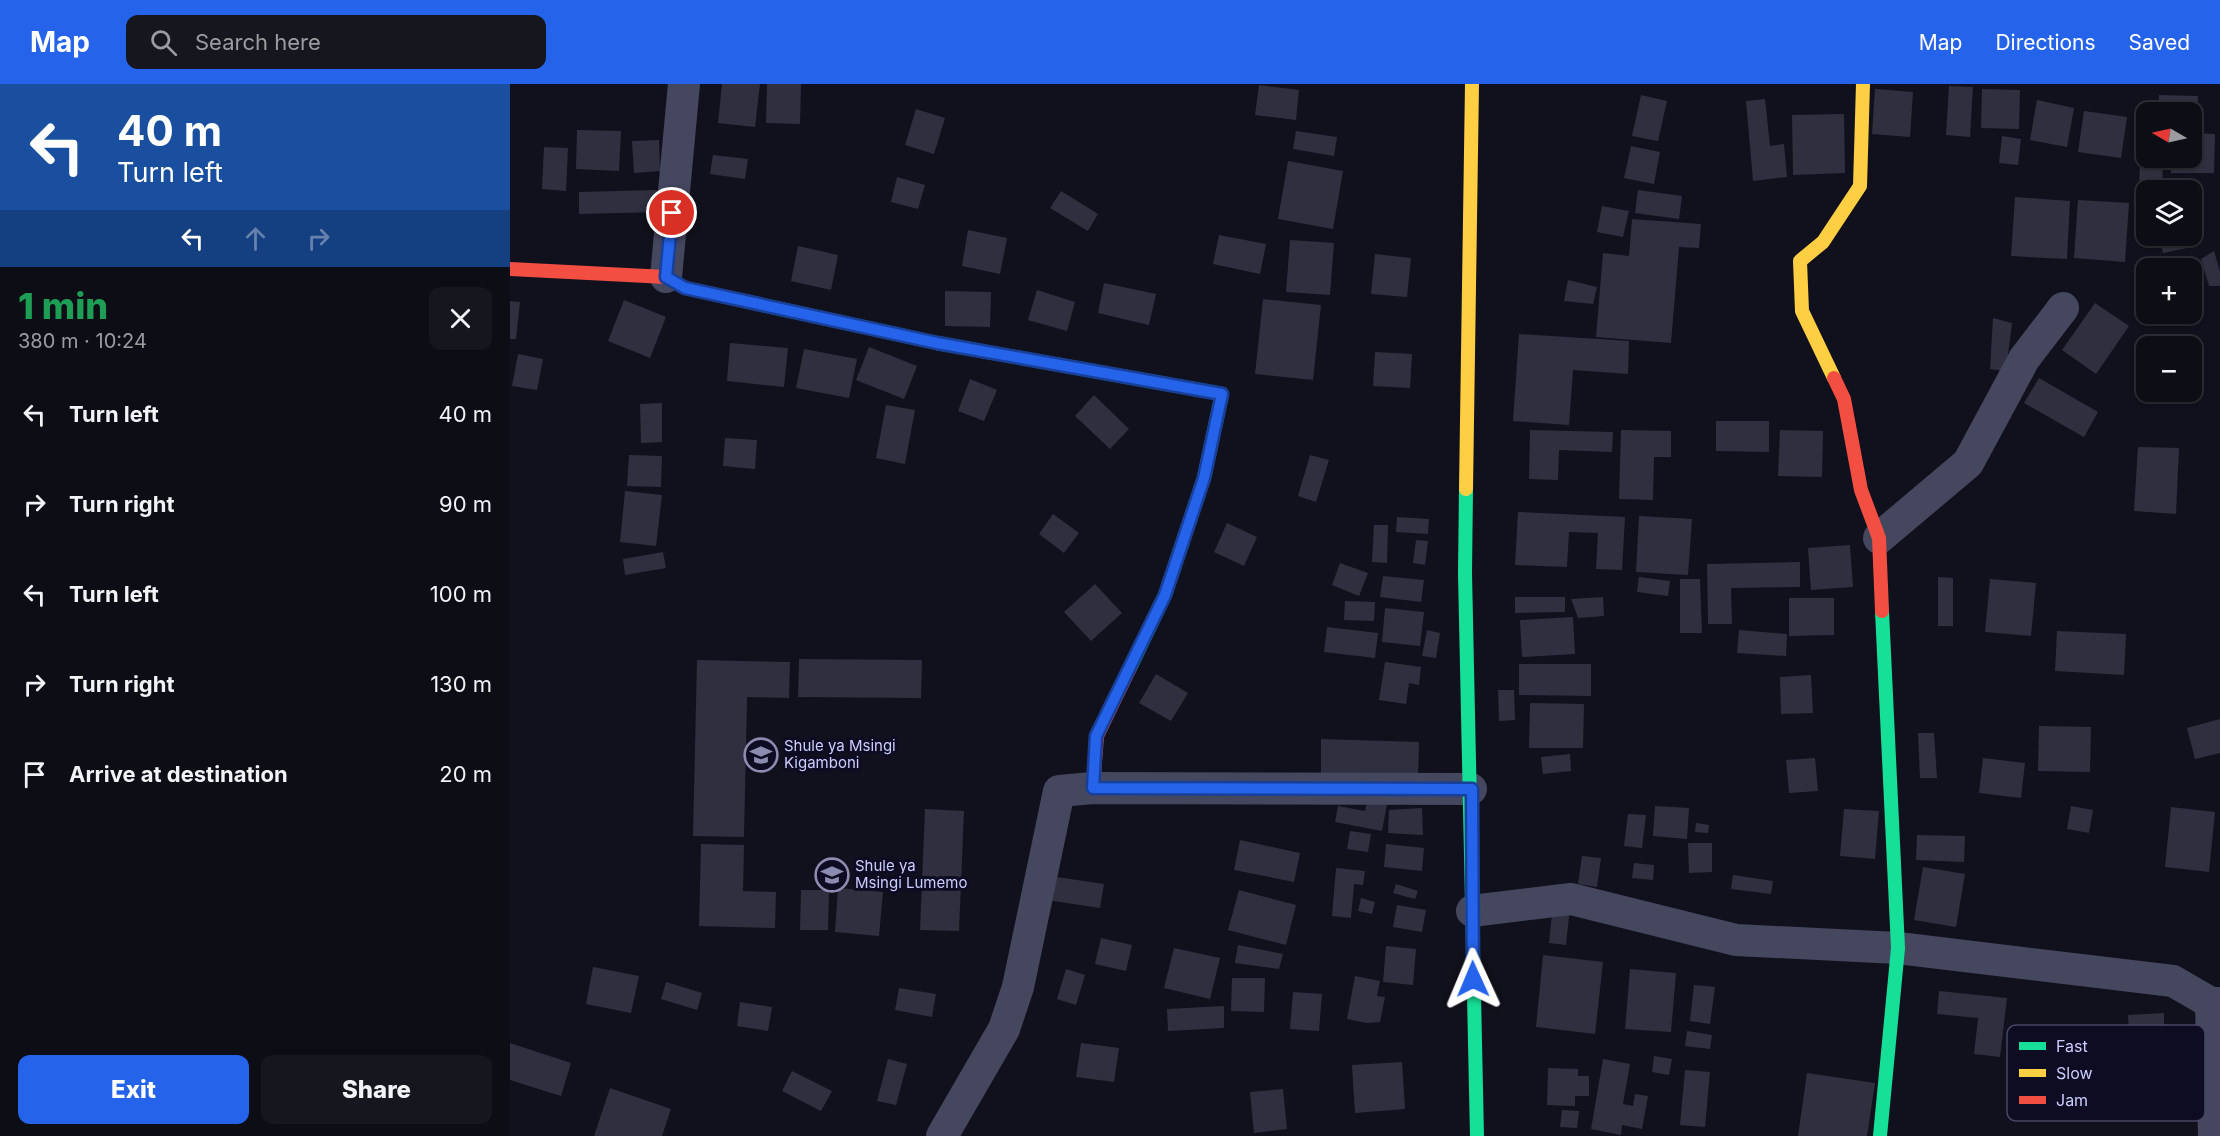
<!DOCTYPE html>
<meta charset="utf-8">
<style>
:root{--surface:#0d0d16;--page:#16161f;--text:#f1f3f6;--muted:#9a9ca1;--line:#2d2d35;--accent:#2563eb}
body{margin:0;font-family:Inter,sans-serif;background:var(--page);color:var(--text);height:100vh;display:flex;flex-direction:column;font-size:22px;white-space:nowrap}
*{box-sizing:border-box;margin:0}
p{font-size:20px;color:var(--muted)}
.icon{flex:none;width:33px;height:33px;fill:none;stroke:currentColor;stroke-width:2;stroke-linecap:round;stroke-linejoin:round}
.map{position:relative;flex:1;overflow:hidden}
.drawer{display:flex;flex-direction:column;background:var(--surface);width:510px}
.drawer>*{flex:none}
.guide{background:#1a4fa0;color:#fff;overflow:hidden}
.needle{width:39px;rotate:279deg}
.buttons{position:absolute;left:1626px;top:18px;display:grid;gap:12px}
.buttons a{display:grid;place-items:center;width:66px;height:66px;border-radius:12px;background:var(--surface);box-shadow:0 2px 4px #0004,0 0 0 2px var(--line);font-size:30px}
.pin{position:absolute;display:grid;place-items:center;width:51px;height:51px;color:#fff;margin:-26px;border:3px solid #fff;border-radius:50%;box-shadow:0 2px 6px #0007}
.me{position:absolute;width:66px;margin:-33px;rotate:359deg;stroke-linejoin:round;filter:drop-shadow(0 0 4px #0008)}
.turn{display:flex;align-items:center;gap:21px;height:126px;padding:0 18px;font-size:27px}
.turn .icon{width:78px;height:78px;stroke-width:2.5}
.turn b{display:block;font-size:42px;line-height:51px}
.lanes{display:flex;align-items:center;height:57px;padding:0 18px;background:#0003;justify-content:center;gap:30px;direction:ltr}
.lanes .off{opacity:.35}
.round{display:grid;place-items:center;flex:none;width:63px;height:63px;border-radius:12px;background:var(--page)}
.headline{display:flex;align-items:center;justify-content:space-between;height:102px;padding:0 18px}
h1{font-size:36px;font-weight:800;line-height:45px;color:#1e9e55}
.action{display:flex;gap:12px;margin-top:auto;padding:12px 18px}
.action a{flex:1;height:69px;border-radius:12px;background:var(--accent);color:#fff;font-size:24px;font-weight:800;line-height:69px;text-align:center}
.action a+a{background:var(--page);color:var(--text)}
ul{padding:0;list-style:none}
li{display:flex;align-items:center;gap:18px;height:90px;padding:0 18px}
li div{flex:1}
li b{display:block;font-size:22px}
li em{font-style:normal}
header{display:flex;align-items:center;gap:36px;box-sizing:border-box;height:84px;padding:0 30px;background:var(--accent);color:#fff}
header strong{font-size:28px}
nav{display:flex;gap:33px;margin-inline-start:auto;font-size:21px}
.search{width:420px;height:54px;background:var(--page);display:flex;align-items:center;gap:15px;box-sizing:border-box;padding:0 21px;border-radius:12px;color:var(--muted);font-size:22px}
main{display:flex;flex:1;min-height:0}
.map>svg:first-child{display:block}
.building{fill:#2f2f3f}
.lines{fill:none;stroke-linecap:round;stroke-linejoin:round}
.street{stroke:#45475f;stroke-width:32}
.fast{stroke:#16e098;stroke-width:14}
.slow{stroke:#ffcf43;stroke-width:14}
.jam{stroke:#f24e42;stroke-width:14}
.route-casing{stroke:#184099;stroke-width:15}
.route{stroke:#2563eb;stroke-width:10}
.labels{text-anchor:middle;stroke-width:6;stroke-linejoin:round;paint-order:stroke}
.poi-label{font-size:15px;fill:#cecdff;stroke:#0d0c22;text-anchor:start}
.key{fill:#0d0c22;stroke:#474664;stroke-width:1.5}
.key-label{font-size:16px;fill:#cecdff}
</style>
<header>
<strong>Map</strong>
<div class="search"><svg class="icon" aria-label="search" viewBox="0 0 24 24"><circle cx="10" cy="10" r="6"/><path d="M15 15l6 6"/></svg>Search here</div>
<nav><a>Map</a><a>Directions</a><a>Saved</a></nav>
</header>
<main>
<section class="drawer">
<div class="guide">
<div class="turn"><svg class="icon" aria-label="left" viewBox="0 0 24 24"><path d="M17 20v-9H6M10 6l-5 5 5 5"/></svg><div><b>40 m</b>Turn left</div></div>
<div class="lanes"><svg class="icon" aria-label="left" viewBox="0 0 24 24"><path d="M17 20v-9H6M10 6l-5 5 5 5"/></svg><svg class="icon off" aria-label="ahead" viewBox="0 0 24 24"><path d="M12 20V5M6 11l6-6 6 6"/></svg><svg class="icon off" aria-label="right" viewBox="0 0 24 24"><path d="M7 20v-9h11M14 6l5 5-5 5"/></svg></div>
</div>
<div class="headline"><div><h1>1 min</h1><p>380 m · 10:24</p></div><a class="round"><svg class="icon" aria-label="close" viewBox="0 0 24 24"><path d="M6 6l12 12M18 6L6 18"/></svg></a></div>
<ul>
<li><svg class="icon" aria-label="left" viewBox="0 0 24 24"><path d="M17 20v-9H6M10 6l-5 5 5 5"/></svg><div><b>Turn left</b></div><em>40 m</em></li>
<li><svg class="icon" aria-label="right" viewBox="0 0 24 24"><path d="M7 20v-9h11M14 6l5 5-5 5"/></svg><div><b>Turn right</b></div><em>90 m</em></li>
<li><svg class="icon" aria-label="left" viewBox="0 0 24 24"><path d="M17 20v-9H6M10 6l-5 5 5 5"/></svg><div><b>Turn left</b></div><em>100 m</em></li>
<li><svg class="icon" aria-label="right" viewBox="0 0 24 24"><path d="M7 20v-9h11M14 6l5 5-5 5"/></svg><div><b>Turn right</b></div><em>130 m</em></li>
<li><svg class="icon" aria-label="arrive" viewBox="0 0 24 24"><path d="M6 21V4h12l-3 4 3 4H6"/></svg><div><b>Arrive at destination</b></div><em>20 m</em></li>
</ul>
<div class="action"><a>Exit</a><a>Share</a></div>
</section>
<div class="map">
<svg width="1710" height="1052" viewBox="0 0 1710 1052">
<rect width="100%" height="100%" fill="#11111d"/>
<path class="building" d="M212 0H250L245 43 208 39Z
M257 0H291L290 40 256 39Z
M749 1 789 6 786 36 745 31Z
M1439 2 1463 3 1460 53 1436 51Z
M1365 5 1403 8 1400 53 1362 50Z
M1472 5 1510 6 1509 45 1471 44Z
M1131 11 1157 17 1148 57 1122 52Z
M1649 11 1688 12 1686 45H1682V28H1648Z
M1255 15 1260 62 1274 60 1277 93 1243 97 1236 17Z
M1527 16 1564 24 1557 63 1520 56Z
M406 25 435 34 424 70 395 61Z
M1574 27 1617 33 1611 74 1568 68Z
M1334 30 1335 89 1283 91 1282 31Z
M67 46 111 47 109 87 66 85Z
M786 47 827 53 824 72 783 65Z
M1682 49 1705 50 1704 89H1661V74H1682Z
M1492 52 1511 55 1508 81 1489 79Z
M149 56 150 87 124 89 122 57Z
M1121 62 1150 68 1144 100 1114 94Z
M34 63 58 64 56 107 32 105Z
M203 71 238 75 235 95 200 90Z
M1630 72 1653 74 1652 106H1636V116H1629Z
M778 77 833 87 823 145 768 135Z
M387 93 415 101 408 125 381 118Z
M147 106 148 128 69 130V108Z
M1128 106 1172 112 1169 135 1125 129Z
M551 107 588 130 578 147 540 124Z
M1505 113 1560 117 1557 175 1501 172Z
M1568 116 1619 119 1615 178 1564 174Z
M1092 122 1119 127 1113 153 1087 148Z
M1122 135 1191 140 1189 164 1169 163 1161 259 1086 253 1093 169 1119 172Z
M458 146 497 154 490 190 452 182Z
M709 151 756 160 750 190 703 180Z
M1649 152H1674L1677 164 1653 169Z
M780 156 824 159 820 211 776 208Z
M288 162 328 171 321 206 281 197Z
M1704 167 1710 188V202H1699L1691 175Z
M865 170 901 174 897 213 861 210Z
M1680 174 1683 184H1655L1654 179Z
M1682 185 1690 222 1682 224Z
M1058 196 1087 203 1083 220 1054 217Z
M594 199 646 210 639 241 588 229Z
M527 206 565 218 557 247 518 236Z
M435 207 481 208 480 243 435 242Z
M753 215 811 221 803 296 745 290Z
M114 216 156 233 140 274 98 257Z
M0 217 10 218 6 255H0Z
M1585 219 1619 242 1586 290 1552 266Z
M1483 234 1502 239 1496 287 1480 285Z
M1009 250 1119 257 1118 290 1063 286 1059 341 1003 337Z
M220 259 278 264 274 303 217 297Z
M359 263 407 282 394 315 346 296Z
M294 265 347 275 339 314 286 304Z
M865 268 902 270 900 304 863 302Z
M8 270 33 275 27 306 2 302Z
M1529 294 1588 328 1574 353 1514 319Z
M460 295 487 306 474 337 448 327Z
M584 311 619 345 600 365 565 332Z
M152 319V358L131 359 130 320Z
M376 321 405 326 395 380 366 374Z
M1206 337H1259V368L1206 367Z
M1020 346 1103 348 1102 368 1049 366 1048 396 1019 395Z
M1111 346 1161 347V373H1144L1143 416 1109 415Z
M1270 346 1313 347 1312 393 1268 392Z
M215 354 247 356 245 385 213 382Z
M1628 363 1669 364 1666 430 1624 427Z
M119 371 152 372 151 403 117 402Z
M800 371 819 376 806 418 788 412Z
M115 407 152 411 146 462 110 458Z
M1008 428 1115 433 1112 486 1086 485 1088 449 1059 448 1057 483 1005 481Z
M543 430 569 449 554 469 529 450Z
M1129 432 1182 435 1178 491 1126 488Z
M887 433 919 435 918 450 886 448Z
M717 439 747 453 734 482 704 468Z
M864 441H878L877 479 862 478Z
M906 456 918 457 915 481 903 479Z
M1340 461 1343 503 1301 506 1298 464Z
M153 468 156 484 115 491 113 475Z
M1290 478V503L1221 504 1222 540H1198L1197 480Z
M830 479 858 489 849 512 822 501Z
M873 492 914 496 911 518 870 513Z
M1129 493 1160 497 1158 512 1127 508Z
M1428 493 1443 494V542H1428Z
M1170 495H1190L1192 549H1170Z
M1480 495 1526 499 1521 552 1475 548Z
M585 500 612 529 581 557 554 528Z
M1005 513H1055V528L1005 529Z
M1093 513 1094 532 1068 534 1061 515Z
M1279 514H1324V551L1279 552Z
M835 517 865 518 864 537 834 536Z
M875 524 914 528 910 562 872 558Z
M1063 533 1065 570 1012 573 1010 536Z
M817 543 868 549 865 574 814 568Z
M917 546 930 549 926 574 912 572Z
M1229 546 1277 550 1276 572 1227 569Z
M1547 547 1616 550 1614 591 1545 587Z
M289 575 412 576 411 614 288 613Z
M187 576 280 578 279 614 237 613 234 753 183 752Z
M875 578 911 583 909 601 899 599 896 620 869 616Z
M1009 580H1081V612L1009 611Z
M646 590 678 609 661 637 629 619Z
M1301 591 1303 629 1271 630 1270 593Z
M988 606H1004L1005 636 989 637Z
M1020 619 1074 620 1073 664H1019Z
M1710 635V669L1685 675 1677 644Z
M1529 642 1581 643 1580 688 1528 687Z
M1408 649H1424L1427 694H1410Z
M811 655 909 658 908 692 811 689Z
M1060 670 1061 687 1033 690 1031 673Z
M1305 674 1308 707 1279 709 1276 676Z
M1473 674 1515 679 1511 714 1469 709Z
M859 711 878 715 872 747 825 738 828 722 855 727Z
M1145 722 1179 724 1177 755 1143 752Z
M1561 722 1583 726 1579 749 1557 745Z
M1661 723 1705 728 1699 788 1655 783Z
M912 724 913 751 878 749 879 726Z
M415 725 454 727 449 847 410 846Z
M1334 725 1369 727 1365 775 1330 772Z
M1118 730 1136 731 1132 764 1114 762Z
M1186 739 1199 741 1198 749 1185 748Z
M840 747 861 750 858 768 837 765Z
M1407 751 1455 752 1454 778 1406 776Z
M730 756 790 769 784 798 724 786Z
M1178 759H1202V788L1179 789Z
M191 760 234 761 233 807 266 808 265 844 189 842Z
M876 760 914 764 912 787 874 783Z
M1072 772 1091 774 1087 803 1068 800Z
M1124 779 1144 781 1143 796 1122 794Z
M1413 783 1455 790 1446 843 1404 836Z
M826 784 855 787 853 801 844 800 841 834 822 832Z
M1223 791 1263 797 1261 810 1221 805Z
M540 792 594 800 590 824 537 816Z
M886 800 908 807 905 815 883 809Z
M328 804 373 808 369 852 325 848Z
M291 806H319L318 846H290Z
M729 806 786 821 776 861 718 846Z
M851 814 865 818 862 830 848 827Z
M887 821 916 826 912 848 883 843Z
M1043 821 1060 823 1056 861 1039 859Z
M591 854 622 861 616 887 585 880Z
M728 861 773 870 769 885 725 879Z
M876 862 906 865 903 901 873 898Z
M664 864 710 874 700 915 654 904Z
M1033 871 1093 878 1085 950 1026 943Z
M83 883 129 892 121 929 76 920Z
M556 885 575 891 566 921 547 915Z
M1120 885 1166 889 1161 948 1115 945Z
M845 892 870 897 867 912 875 913 870 938 857 939 837 935Z
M722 894H755L754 928 721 927Z
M156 898 192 909 187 926 151 915Z
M1184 901 1205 903 1200 940 1180 937Z
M389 904 426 910 422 933 385 926Z
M1429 907 1497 914 1490 973 1464 970 1468 934 1427 930Z
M783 908 812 910 809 947 780 945Z
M230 918 262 923 258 947 227 942Z
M714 922V944L658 947 657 925Z
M1654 929V969L1620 970 1618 931Z
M1177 947 1202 951 1200 965 1175 962Z
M0 959 61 979 51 1012 0 996Z
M571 959 609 964 604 998 566 993Z
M1144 972 1162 975 1159 991 1142 988Z
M378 975 397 980 386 1021 367 1017Z
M1093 975 1120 980 1113 1020 1123 1022 1125 1010 1138 1012 1132 1045 1112 1041 1111 1051 1081 1045Z
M892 978 895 1025 845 1029 842 981Z
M1038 984 1068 985V992H1079V1012H1065V1022L1037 1021Z
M1175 986 1200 988 1195 1043 1170 1041Z
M282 987 322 1007 311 1027 272 1007Z
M1297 989 1365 999 1357 1052H1288Z
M100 1004 161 1025 152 1052H84Z
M773 1005 777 1045 744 1049 740 1008Z
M1052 1026 1069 1027 1067 1044 1050 1043Z"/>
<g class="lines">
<path class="street" d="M156 193 174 0
M1369 454 1458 379 1514 275 1553 224
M962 827 1061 815 1226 856 1388 864 1663 897 1701 919H1710
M1701 919 1704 1052
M432 1052 494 945 508 903 549 707 583 704 961 705"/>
<path class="fast" d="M253 221 427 259 712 310 694 394 655 511 620 584
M956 405 955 489 967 1052
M1370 1052 1388 864 1372 527"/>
<path class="slow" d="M1324 294 1292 227 1290 177 1313 158 1350 102 1353 0
M956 405 962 0"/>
<path class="jam" d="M0 185 156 193 175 204 253 221
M1324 294 1334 315 1351 406 1369 454 1372 527
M583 704 587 652 620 584"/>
</g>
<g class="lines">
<defs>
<path id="route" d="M162 129 156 193 175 204 427 259 712 310 694 394 655 511 586 652 583 704 962 705 963 895"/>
</defs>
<use href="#route" class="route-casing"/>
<use href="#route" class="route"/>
</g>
<defs>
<symbol id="school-ring" viewBox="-11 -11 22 22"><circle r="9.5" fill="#0d0c22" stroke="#8c8bb0" stroke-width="1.5"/><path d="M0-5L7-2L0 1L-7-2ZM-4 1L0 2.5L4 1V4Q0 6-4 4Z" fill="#8c8bb0"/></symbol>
</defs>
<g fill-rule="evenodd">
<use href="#school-ring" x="232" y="652" width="38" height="38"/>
<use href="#school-ring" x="303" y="772" width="38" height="38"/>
</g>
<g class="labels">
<g class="poi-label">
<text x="274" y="667">Shule ya Msingi<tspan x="274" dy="17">Kigamboni</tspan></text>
<text x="345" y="787">Shule ya<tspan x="345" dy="17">Msingi Lumemo</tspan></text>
</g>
</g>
<rect x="1497" y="941" width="198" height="96" rx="9" class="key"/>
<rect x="1509" y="958" width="27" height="8" fill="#16e098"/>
<rect x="1509" y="985" width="27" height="8" fill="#ffcf43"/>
<rect x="1509" y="1012" width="27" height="8" fill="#f24e42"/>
<g class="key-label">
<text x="1546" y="968">Fast</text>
<text x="1546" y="995">Slow</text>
<text x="1546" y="1022">Jam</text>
</g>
</svg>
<div class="buttons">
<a><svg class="needle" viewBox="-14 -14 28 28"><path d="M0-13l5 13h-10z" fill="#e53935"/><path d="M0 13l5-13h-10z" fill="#9a9ca1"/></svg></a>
<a><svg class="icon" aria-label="layers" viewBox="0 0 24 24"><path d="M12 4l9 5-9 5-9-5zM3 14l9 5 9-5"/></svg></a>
<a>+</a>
<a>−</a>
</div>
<div class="pin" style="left:162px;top:129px;background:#d93025"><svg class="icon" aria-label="arrive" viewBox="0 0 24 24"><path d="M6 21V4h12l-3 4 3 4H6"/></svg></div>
<svg class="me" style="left:963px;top:895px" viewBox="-20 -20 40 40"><path d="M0-17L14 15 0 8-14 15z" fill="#2563eb" stroke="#fff" stroke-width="4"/></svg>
</div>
</main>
